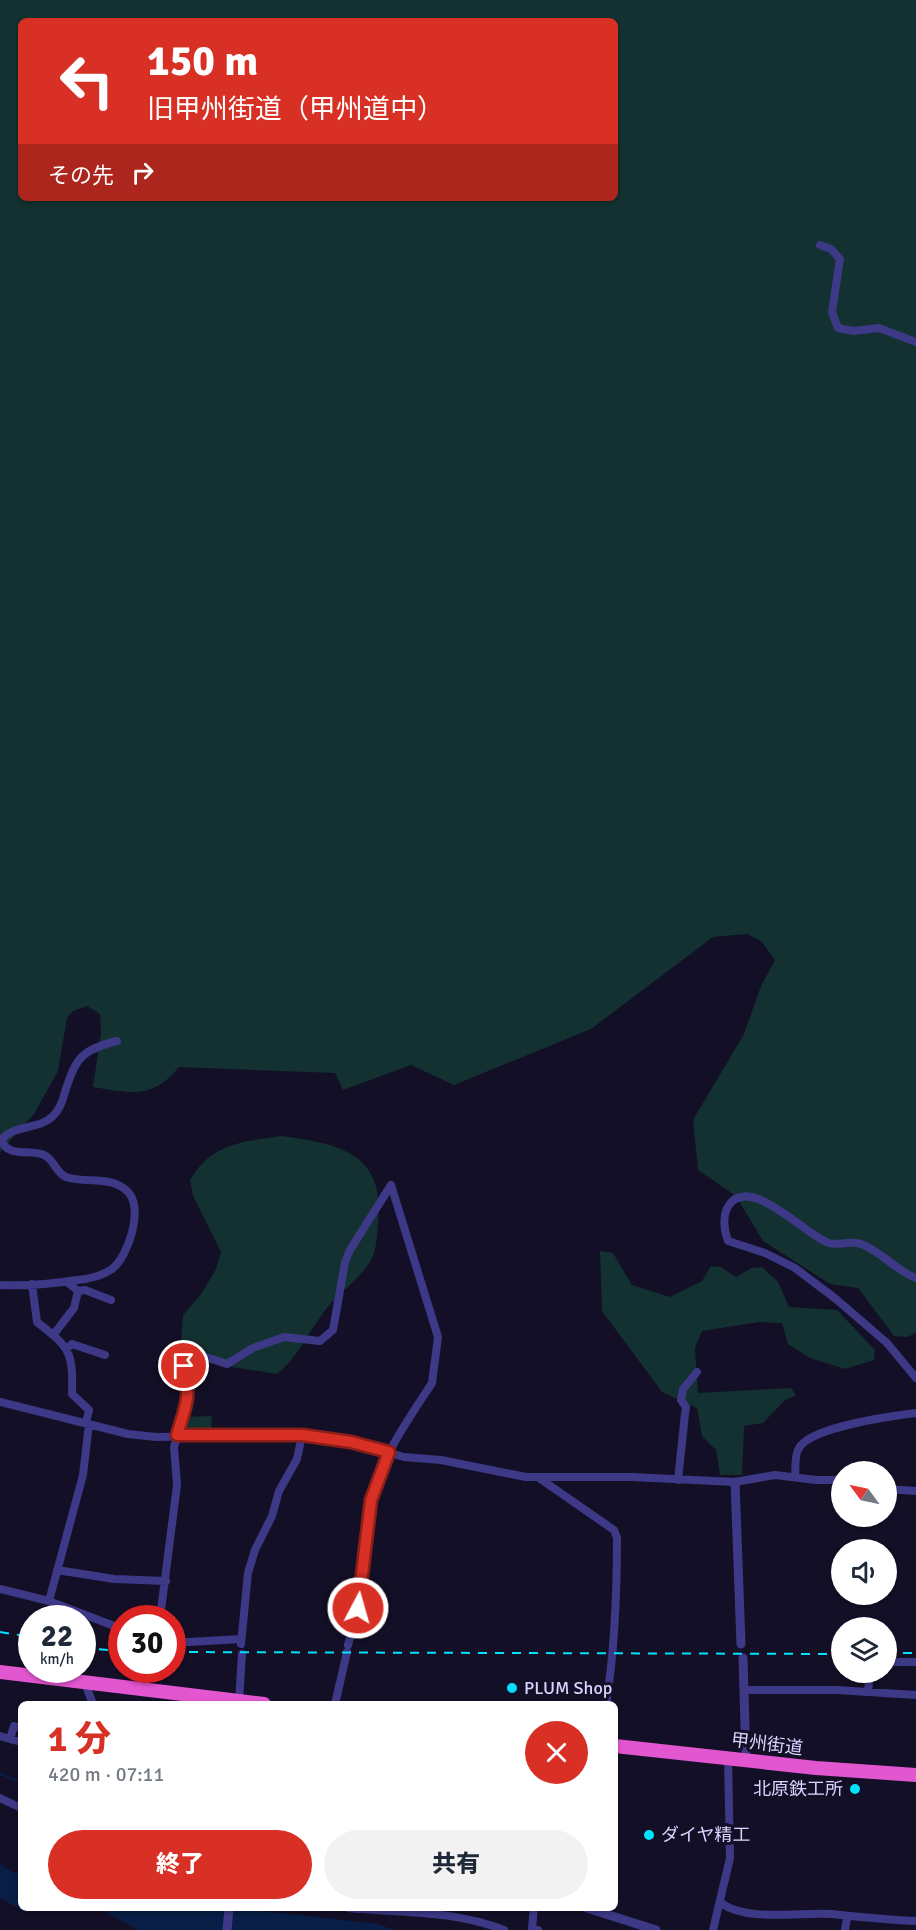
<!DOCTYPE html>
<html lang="ja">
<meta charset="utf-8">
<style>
:root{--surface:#fff;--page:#f2f2f3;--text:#1f2937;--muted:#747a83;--accent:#d93025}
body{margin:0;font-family:Signika,"Noto Sans JP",sans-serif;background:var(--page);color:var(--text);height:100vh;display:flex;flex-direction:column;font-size:22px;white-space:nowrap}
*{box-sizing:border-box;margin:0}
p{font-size:20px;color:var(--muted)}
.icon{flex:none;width:33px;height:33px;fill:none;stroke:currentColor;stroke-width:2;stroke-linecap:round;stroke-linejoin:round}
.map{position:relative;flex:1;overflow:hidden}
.drawer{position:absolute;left:18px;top:1701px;width:600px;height:210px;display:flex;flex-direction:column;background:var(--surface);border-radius:9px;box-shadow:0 2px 4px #0004}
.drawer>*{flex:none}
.banner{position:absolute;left:18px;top:18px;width:600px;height:183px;border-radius:9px;box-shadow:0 2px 4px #0004;background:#d93025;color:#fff;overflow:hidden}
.needle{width:39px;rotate:303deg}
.tools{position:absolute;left:831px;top:1461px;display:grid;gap:12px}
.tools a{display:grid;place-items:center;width:66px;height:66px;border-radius:50%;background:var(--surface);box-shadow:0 2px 4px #0004;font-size:30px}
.speed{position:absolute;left:18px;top:1605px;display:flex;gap:12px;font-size:30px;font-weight:700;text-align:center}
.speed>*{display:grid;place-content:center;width:78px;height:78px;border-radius:50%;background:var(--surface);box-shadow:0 2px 4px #0004;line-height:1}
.speed small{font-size:15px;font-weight:400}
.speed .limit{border:9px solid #d22;background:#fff;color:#111}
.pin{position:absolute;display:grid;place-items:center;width:51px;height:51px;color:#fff;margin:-26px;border:3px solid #fff;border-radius:50%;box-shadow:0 2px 6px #0007}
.me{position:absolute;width:66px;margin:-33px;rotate:6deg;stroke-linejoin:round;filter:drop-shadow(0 0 4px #0008)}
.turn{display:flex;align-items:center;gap:21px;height:126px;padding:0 30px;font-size:27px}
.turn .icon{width:78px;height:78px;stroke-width:2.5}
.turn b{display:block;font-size:42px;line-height:51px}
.then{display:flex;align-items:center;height:57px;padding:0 30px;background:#0003;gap:12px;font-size:22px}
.round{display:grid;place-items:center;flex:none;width:63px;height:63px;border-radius:32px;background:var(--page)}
.headline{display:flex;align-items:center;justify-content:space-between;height:102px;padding:0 30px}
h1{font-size:36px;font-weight:800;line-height:45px;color:var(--accent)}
.action{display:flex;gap:12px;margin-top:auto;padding:12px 30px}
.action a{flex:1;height:69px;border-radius:36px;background:var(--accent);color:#fff;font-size:24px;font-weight:800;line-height:69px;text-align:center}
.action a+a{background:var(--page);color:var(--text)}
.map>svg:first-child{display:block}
.green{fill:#123130;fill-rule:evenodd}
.water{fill:#091e46}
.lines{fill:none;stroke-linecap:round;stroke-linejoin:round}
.stream{stroke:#091e46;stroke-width:2}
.minor{stroke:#3d3987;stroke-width:8}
.tertiary{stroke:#3d3987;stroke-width:9}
.trunk{stroke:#e256d0;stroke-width:14}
.rail{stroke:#01e2ff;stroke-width:2;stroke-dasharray:9 8;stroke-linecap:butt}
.route-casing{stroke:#8d1f18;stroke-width:15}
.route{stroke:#d93025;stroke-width:10}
.poi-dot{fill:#01e2ff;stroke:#130f27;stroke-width:2}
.labels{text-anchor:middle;stroke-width:6;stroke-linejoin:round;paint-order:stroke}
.poi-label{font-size:18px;fill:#dad5ff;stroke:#130f27;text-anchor:start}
.street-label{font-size:18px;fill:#dad5ff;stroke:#130f27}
</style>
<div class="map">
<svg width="916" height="1930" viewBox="0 0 916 1930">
<rect width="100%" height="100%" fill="#130f27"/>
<path class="green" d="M0 0H916V1333L907 1337 894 1336 858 1288 830 1284 763 1241 736 1196 698 1170 693 1120 744 1034 761 986 775 960 761 941 747 934 713 937 591 1029 454 1085 411 1065 343 1090 335 1073 179 1067C152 1100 130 1093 93 1087L101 1033 100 1014 87 1006 73 1011 67 1018 58 1071 34 1114 0 1152ZM21 21H615V198H21Z
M281 1136C336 1143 386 1152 378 1222 377 1235 377 1251 370 1262 358 1281 340 1291 327 1308 309 1331 299 1356 277 1374L201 1362 181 1342 183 1315 202 1293 216 1269 221 1252 193 1196 190 1180C212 1143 241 1142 281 1136Z
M600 1251 613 1253 632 1285 670 1297 702 1281 711 1266 721 1267 736 1277 752 1268 762 1267 778 1282 789 1307 837 1310 875 1350 874 1360 845 1369 810 1358 788 1344 782 1323 759 1322 702 1331 695 1348 698 1393 791 1388 796 1395 784 1401 763 1423 744 1426 742 1475H720L716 1450 702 1436 697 1408 662 1392 602 1311Z
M212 1416 211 1434 181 1433 185 1417Z"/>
<path class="water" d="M0 1864 14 1873H21V1908H27L22 1910 0 1898Z
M99 1908H236L378 1924 394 1930H138Z"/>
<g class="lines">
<path class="stream" d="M0 1774 21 1782"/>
<path class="minor" d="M820 245 831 249 840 259 832 312 838 328 853 331 879 328 916 342
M916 1278C896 1271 881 1251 861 1244 851 1240 839 1246 829 1243 806 1236 751 1174 729 1205 722 1215 724 1230 728 1241L765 1253 795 1268 836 1299 887 1343 916 1378
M32 1284 37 1322C70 1348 73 1351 72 1394L89 1410 86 1423
M0 1285C25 1286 52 1284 77 1280 89 1279 102 1276 112 1269 128 1257 145 1207 127 1191 110 1175 86 1184 66 1177 55 1172 54 1159 44 1155 31 1149 5 1158 2 1139 16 1124 38 1130 52 1117 59 1111 63 1100 65 1092 76 1058 81 1050 117 1041
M78 1291 85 1290 111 1300
M54 1334 74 1308 78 1291 67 1282
M66 1349 72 1344 105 1355
M0 1402 128 1434 156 1437 302 1435 351 1442 404 1457 441 1460 526 1477H632L735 1482 775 1475 816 1480H842
M795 1476C796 1468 794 1455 799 1448 811 1427 892 1416 916 1413
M539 1478 614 1530 617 1538C617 1595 615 1649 606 1704
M678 1480 685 1414 686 1407 681 1400 683 1389 697 1372
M886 1489 916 1491
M57 1570 114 1579 166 1581
M0 1589 49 1601 122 1629
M49 1601 83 1475 89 1424
M160 1618 177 1485 174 1447 188 1403 189 1390 184 1366 186 1357 194 1353 227 1364 253 1348 284 1337 320 1341 333 1330 345 1262 350 1250 391 1185
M172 1643 241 1639
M241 1644 248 1573 255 1550 272 1516 279 1491 297 1459 302 1435
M348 1645C362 1598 360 1548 371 1500 381 1457 408 1420 432 1383L438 1337 391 1185
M886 1662H916
M86 1686 93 1704
M744 1690H836L916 1695
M868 1691 870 1672
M239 1702 242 1654
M335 1704 347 1652
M0 1736 21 1742
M10 1739 14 1726 21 1728
M0 1798 21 1808
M721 1903C747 1922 800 1912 832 1914 860 1917 888 1920 916 1921
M348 1908C402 1913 453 1910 504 1930
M534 1908 532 1928 538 1930
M713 1930 730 1858 728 1757
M845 1930 847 1917"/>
<path class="tertiary" d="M735 1482 741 1644
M743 1658 746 1759
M587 1908 656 1930
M227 1930 229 1908"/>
<path class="trunk" d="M0 1672 264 1704
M615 1746 816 1768 916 1775"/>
<path class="rail" d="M0 1632 32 1637
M82 1648 122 1651
M172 1652 842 1654
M886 1653H916"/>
</g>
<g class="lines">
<defs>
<path id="route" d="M184 1366C191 1398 186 1405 177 1435H302L351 1442 389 1452 371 1500 358 1608"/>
</defs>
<use href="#route" class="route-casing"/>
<use href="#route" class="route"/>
</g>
<g class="poi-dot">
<circle cx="512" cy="1688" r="6"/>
<circle cx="855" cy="1789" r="6"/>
<circle cx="649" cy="1835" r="6"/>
</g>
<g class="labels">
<g class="poi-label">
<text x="524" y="1694">PLUM Shop</text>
<text x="843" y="1795" text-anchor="end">北原鉄工所</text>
<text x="661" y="1841">ダイヤ精工</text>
</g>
<g class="street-label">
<text transform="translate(767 1744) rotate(7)" y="6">甲州街道</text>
</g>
</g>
</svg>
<div class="tools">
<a><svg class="needle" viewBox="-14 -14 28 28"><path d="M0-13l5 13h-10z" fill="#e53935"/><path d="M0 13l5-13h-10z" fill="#747a83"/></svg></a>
<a><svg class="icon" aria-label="sound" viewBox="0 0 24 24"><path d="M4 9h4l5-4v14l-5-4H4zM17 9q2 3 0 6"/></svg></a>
<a><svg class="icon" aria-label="layers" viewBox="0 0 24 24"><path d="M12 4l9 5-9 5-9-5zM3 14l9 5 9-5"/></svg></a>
</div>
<div class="speed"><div>22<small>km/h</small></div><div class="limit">30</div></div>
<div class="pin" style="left:184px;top:1366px;background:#d93025"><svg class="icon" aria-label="arrive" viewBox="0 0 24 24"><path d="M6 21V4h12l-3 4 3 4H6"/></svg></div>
<svg class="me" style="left:358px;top:1608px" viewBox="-20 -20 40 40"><circle r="17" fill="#d93025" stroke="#fff" stroke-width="3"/><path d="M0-11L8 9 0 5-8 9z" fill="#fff"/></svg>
<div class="banner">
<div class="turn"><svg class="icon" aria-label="left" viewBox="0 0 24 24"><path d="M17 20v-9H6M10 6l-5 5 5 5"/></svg><div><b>150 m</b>旧甲州街道（甲州道中）</div></div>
<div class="then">その先<svg class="icon" aria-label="right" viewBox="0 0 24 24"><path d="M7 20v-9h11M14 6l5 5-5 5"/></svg></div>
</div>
<section class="drawer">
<div class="headline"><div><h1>1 分</h1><p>420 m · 07:11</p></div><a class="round" style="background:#d93025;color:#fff"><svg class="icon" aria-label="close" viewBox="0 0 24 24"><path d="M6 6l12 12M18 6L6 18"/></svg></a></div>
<div class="action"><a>終了</a><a>共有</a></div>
</section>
</div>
